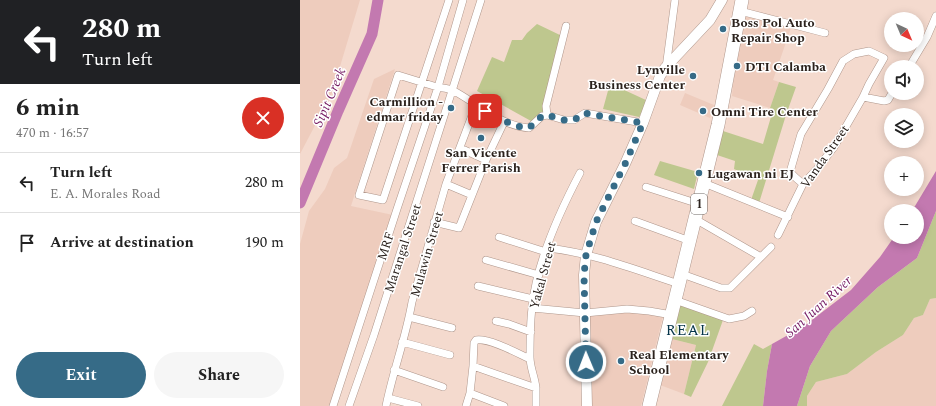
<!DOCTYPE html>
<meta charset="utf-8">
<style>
:root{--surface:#fff;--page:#f6f6f6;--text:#222;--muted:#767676;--line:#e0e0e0;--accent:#366b87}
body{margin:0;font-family:Spectral,serif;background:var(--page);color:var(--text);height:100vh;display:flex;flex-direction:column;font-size:15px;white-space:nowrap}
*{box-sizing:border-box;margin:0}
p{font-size:13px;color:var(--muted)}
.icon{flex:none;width:22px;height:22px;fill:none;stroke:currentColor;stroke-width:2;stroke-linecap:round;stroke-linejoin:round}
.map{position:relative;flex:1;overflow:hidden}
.drawer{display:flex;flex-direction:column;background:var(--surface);width:300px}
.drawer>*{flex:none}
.banner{background:#202124;color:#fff;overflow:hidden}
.needle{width:26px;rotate:136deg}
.buttons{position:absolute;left:584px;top:12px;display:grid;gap:8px}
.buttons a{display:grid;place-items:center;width:40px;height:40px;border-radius:50%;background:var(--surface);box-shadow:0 2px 10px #0003;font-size:20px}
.pin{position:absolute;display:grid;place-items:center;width:34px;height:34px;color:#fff;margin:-17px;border-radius:8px;box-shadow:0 2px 6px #0006}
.me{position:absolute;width:44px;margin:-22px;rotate:359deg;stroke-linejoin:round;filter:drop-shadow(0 0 3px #0008)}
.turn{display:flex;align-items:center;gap:14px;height:84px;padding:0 16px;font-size:18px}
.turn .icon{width:52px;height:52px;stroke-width:2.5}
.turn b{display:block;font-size:28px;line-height:34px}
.round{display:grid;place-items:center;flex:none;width:42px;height:42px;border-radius:21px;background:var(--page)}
.headline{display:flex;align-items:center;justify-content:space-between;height:68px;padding:0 16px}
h1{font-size:24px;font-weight:700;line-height:30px}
.action{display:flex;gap:8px;margin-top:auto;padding:8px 16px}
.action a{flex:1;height:46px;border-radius:24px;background:var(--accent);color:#fff;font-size:16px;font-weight:700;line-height:46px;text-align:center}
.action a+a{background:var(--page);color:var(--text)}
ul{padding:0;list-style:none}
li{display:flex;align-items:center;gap:12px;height:60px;padding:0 16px;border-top:1px solid var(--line)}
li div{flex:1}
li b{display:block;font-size:15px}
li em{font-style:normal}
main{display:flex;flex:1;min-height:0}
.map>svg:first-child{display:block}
.built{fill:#eeccbd}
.green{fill:#bec78e}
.water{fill:#c379b0}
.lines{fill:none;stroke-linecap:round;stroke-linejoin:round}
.river{stroke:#c379b0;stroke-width:11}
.street-casing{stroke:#af968b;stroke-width:8}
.secondary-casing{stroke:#af968b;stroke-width:11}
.highway-casing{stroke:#af968b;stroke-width:14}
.street{stroke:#fff;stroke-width:7}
.secondary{stroke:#fff;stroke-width:10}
.highway{stroke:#fff;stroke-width:13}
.route{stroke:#366b87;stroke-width:7;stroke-dasharray:0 12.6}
.poi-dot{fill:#366b87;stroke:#fff;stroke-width:1.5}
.labels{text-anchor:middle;stroke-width:3;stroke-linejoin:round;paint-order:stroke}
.shield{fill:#fff;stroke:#6b6461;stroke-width:1}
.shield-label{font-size:12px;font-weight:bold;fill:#2b221d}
.poi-label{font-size:13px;font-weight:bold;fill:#2b221d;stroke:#fff;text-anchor:start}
.street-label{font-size:13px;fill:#2b221d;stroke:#fff}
.water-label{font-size:14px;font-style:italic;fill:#751b63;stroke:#fff}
.quarter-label{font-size:15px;letter-spacing:1px;fill:#053449;stroke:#fff}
</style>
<main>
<section class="drawer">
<div class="banner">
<div class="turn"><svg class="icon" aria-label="left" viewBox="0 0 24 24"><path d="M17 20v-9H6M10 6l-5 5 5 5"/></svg><div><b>280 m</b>Turn left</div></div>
</div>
<div class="headline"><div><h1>6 min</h1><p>470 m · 16:57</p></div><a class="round" style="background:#d93025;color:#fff"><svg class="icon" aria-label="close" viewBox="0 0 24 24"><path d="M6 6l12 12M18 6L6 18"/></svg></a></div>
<ul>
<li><svg class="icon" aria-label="left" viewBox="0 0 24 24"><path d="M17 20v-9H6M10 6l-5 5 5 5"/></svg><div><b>Turn left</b><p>E. A. Morales Road</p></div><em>280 m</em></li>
<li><svg class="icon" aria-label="arrive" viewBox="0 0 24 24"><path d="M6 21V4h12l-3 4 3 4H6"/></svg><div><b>Arrive at destination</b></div><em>190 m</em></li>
</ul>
<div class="action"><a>Exit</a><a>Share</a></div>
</section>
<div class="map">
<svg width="636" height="406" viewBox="0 0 636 406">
<rect width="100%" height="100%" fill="#f4dace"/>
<path class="built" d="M0 0H60L32 93 0 154Z
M447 9 493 22 473 80 479 82 470 108 432 96 434 73Z
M95 69 51 206 93 215 31 406H0V244L9 211 25 189 34 168 47 158 74 79Z
M385 93 414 105 410 118 380 105Z
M636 298V406H507V396L516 382 547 374 576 352 603 335 614 318 623 315 630 299Z
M331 312 363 316 341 406H290L288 315Z
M372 339 396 345 384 394 360 385Z"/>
<path class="green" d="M237 24 262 36 244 100 243 112 231 121 177 91 192 57 204 62 212 40H222L227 33Z
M479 82 496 87 486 115 459 203 451 200 458 180 434 169 435 161 417 155 423 131 463 144 473 110 470 108Z
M309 87 320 88 348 101 339 117 303 109Z
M360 161 398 172 394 189 354 175Z
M636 211V298L630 299 623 315 614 318 603 335 576 352 547 374 516 382 507 396V406H497L510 366 531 331 578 287 617 258Z
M380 304 423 320 408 362 391 397 384 394 396 345 372 339Z
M454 344 463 349 472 344 467 371 463 406H422Z"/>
<path class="water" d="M636 171V211L617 258 578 287 531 331 510 366 497 406H463L467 371 472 344 504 326 551 290 580 257 594 237H617V211H612Z"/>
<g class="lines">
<path class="river" d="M0 203 38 111 72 34 78 0"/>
<defs>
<path id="street" d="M149 0 83 200 59 195 98 75C111 79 124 83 137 87 142 88 149 88 154 91 178 104 201 126 229 128L242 116 247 115 264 120H274L285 113 343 123
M440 11 525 33
M609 67 627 37 636 16
M366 68 375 0
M563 97 584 101 588 100 592 93
M247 115 246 106 266 26
M160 148 186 160
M404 183 488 217
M146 184 172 195
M346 187 399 204
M395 219 461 257
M335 221 390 241
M134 222 159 228 186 160 204 122
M478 235 503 184 517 169 534 147 563 97 569 84 584 58 569 51 554 54 543 61 528 89 501 134 490 172 496 178 503 184
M199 237 246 252
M248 248C293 253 336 270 379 284
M186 260 239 275
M382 274 421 288H430L471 247
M178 286 233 299
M375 300 429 319 444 316 452 311
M232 308 285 313 327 309 349 311 372 315
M109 317 152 328
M196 321 209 324 231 332
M102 342 150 355
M173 366 236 388
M94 370 143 387
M170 393 204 406
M88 398 118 406
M33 406 97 209 138 87 163 0
M49 406 74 335 181 0
M86 406C93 371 106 337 112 302L146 184 176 105
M166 406 170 393 173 366 174 343 176 340C190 338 217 353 230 359
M236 406C236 400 236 394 236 388 235 377 230 368 230 357 230 341 230 324 232 308 236 265 260 211 280 173"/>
<path id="secondary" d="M287 406 284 275 286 255 296 222 325 164 343 123 360 76 365 68 410 20 422 0"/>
<path id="highway" d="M349 406 418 125 442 0"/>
</defs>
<use href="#street" class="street-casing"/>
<use href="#secondary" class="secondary-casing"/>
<use href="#highway" class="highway-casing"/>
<use href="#street" class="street"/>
<use href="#secondary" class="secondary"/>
<use href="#highway" class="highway"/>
</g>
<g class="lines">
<path class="route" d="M185 111C199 118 213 127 229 128L242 116 247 115 264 120H274L284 113 343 123 325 164 296 222 286 255 284 275 286 362"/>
</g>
<g class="poi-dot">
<circle cx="423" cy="29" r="4"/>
<circle cx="437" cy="66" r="4"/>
<circle cx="393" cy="76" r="4"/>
<circle cx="151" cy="108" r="4"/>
<circle cx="403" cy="111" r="4"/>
<circle cx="181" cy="138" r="4"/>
<circle cx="399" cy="173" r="4"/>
<circle cx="321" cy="361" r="4"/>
</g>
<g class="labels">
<rect class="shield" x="391" y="194" width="16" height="20" rx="3"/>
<g class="shield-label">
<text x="399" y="208">1</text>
</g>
<g class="poi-label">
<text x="431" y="27">Boss Pol Auto<tspan x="431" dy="15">Repair Shop</tspan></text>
<text x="445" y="71">DTI Calamba</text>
<text x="385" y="74" text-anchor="end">Lynville<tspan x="385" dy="15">Business Center</tspan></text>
<text x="143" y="106" text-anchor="end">Carmillion -<tspan x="143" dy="15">edmar friday</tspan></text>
<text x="411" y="116">Omni Tire Center</text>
<text x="181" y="157" text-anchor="middle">San Vicente<tspan x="181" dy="15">Ferrer Parish</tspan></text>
<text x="407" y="178">Lugawan ni EJ</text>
<text x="329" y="359">Real Elementary<tspan x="329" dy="15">School</tspan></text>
</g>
<g class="street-label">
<text transform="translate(524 156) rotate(-55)" y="5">Vanda Street</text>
<text transform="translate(85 246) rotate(-72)" y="5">MRF</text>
<text transform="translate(102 248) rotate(-72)" y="5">Marangal Street</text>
<text transform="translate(126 254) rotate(-74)" y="5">Mulawin Street</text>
<text transform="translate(242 275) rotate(-75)" y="5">Yakal Street</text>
</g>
<g class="water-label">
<text transform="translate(29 97) rotate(-67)" y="5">Sipit Creek</text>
<text transform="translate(518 306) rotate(-42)" y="5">San Juan River</text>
</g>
<g class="quarter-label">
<text x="388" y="335">REAL</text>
</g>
</g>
</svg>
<div class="buttons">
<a><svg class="needle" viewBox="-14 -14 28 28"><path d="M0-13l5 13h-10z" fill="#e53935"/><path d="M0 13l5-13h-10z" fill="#767676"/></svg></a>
<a><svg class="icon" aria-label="sound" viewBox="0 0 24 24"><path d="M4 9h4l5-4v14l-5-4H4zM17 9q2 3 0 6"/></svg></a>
<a><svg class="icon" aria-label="layers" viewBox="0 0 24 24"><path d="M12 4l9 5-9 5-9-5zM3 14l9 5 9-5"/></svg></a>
<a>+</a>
<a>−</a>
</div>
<div class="pin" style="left:185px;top:111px;background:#d93025"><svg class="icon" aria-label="arrive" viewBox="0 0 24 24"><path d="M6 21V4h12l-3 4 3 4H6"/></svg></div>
<svg class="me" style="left:286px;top:362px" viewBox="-20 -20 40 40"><circle r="17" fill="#366b87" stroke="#fff" stroke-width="3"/><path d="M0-11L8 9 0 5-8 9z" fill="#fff"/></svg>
</div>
</main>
